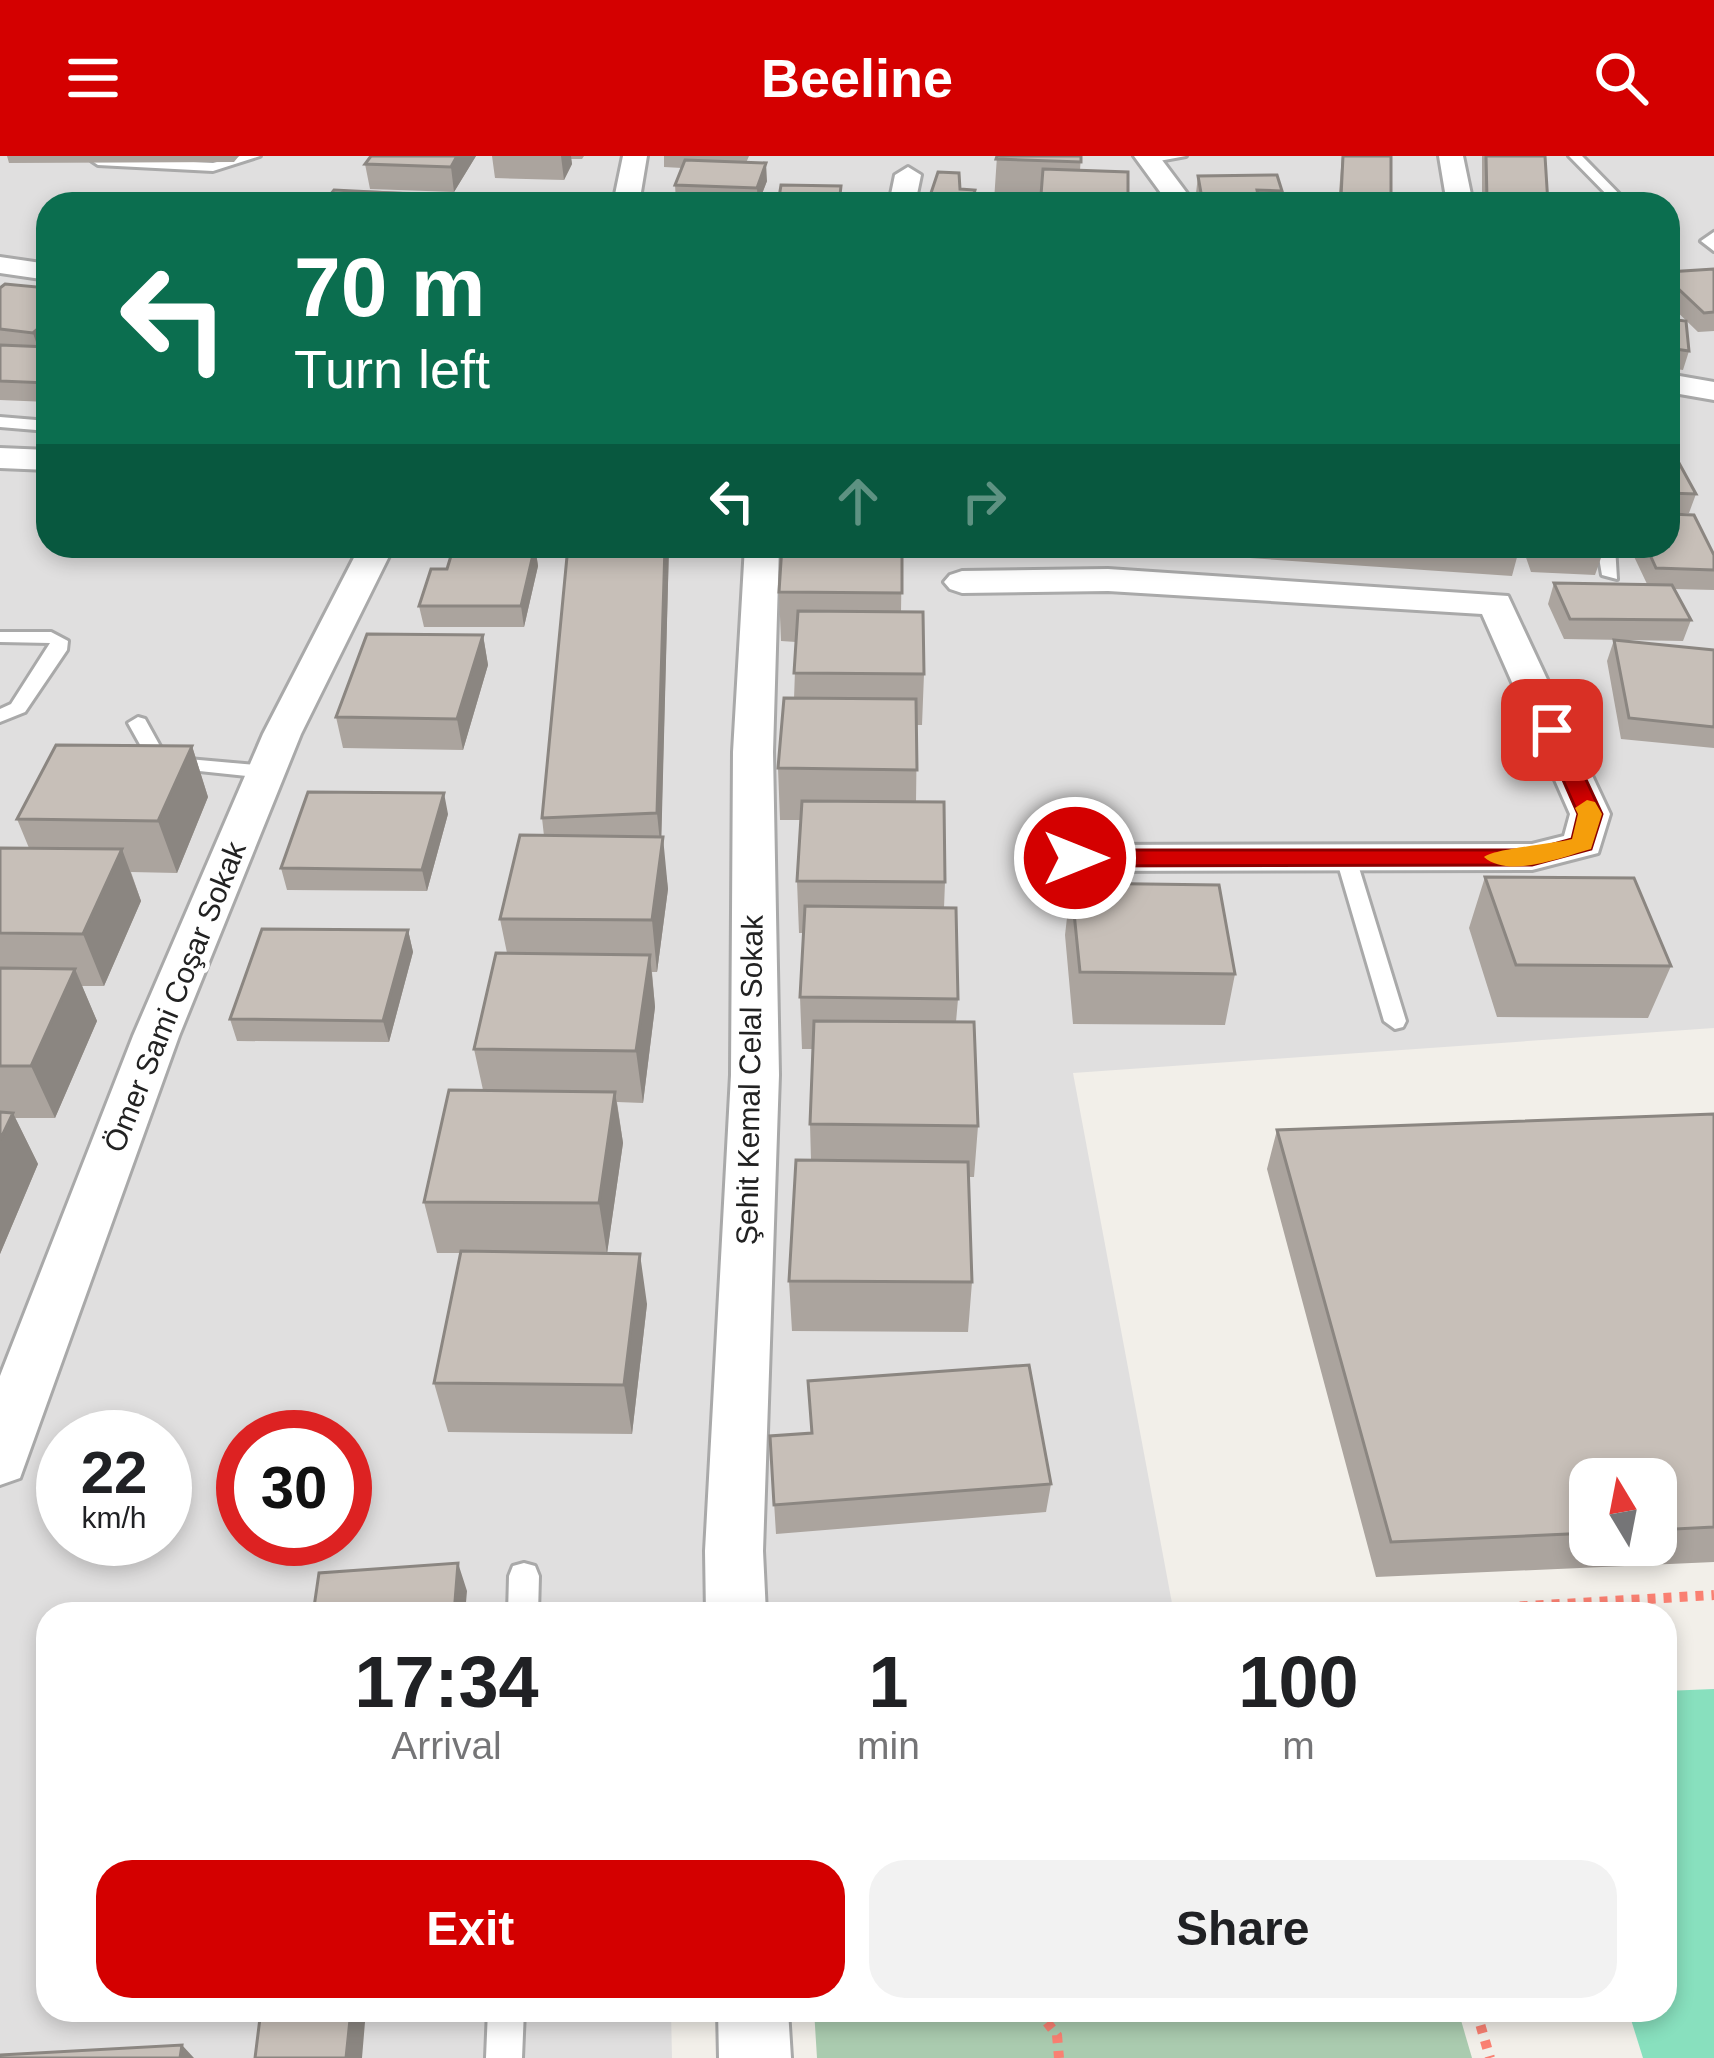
<!DOCTYPE html>
<meta charset="utf-8">
<style>
:root{--surface:#fff;--page:#f2f2f2;--text:#202124;--muted:#757577;--accent:#d40000}
body{margin:0;font-family:Arial,sans-serif;background:var(--page);color:var(--text);height:100vh;display:flex;flex-direction:column;font-size:45px;white-space:nowrap}
*{box-sizing:border-box;margin:0}
p{font-size:39px;color:var(--muted)}
.icon{flex:none;width:66px;height:66px;fill:none;stroke:currentColor;stroke-width:2;stroke-linecap:round;stroke-linejoin:round}
.map{position:relative;flex:1;overflow:hidden}
.panel{position:absolute;left:36px;top:1446px;width:1641px;height:420px;display:flex;flex-direction:column;background:var(--surface);border-radius:36px;box-shadow:0 6px 18px #0003}
.panel>*{flex:none}
.top-card{position:absolute;left:36px;top:36px;width:1644px;height:366px;border-radius:36px;box-shadow:0 6px 18px #0003;background:#0b6e4f;color:#fff;overflow:hidden}
.needle{width:78px;rotate:350deg}
.controls{position:absolute;left:1569px;top:1302px;display:grid;gap:24px}
.controls a{display:grid;place-items:center;width:108px;height:108px;border-radius:24px;background:var(--surface);box-shadow:0 6px 18px #0003;font-size:60px}
.speed{position:absolute;left:36px;top:1254px;display:flex;gap:24px;font-size:60px;font-weight:700;text-align:center}
.speed>*{display:grid;place-content:center;width:156px;height:156px;border-radius:50%;background:var(--surface);box-shadow:0 6px 18px #0003;line-height:1}
.speed small{font-size:30px;font-weight:400}
.speed .limit{border:18px solid #d22;background:#fff;color:#111}
.pin{position:absolute;display:grid;place-items:center;width:102px;height:102px;color:#fff;margin:-51px;border-radius:24px;box-shadow:0 6px 18px #0006}
.me{position:absolute;width:132px;margin:-66px;rotate:90deg;stroke-linejoin:round;filter:drop-shadow(0 0 9px #0008)}
.turn{display:flex;align-items:center;gap:42px;height:252px;padding:0 60px;font-size:54px}
.turn .icon{width:156px;height:156px;stroke-width:2.5}
.turn b{display:block;font-size:84px;line-height:102px}
.lanes{display:flex;align-items:center;height:114px;padding:0 60px;background:#0003;justify-content:center;gap:60px;direction:ltr}
.lanes .off{opacity:.35}
.eta{display:flex;justify-content:space-evenly;align-items:center;height:204px;text-align:center}
.eta b{font-size:72px;font-weight:700;line-height:84px}
.cta{display:flex;gap:24px;margin-top:auto;padding:24px 60px}
.cta a{flex:1;height:138px;border-radius:36px;background:var(--accent);color:#fff;font-size:48px;font-weight:700;line-height:138px;text-align:center}
.cta a+a{background:var(--page);color:var(--text)}
header{display:flex;justify-content:space-between;align-items:center;height:156px;padding:0 60px;background:var(--accent);color:#fff;font-size:54px;font-weight:700}
.map>svg:first-child{display:block}
.residential{fill:#e0dfdf;fill-rule:evenodd}
.cemetery{fill:#aacbaf}
.pitch{fill:#88e0be}
.lines{fill:none;stroke-linecap:round;stroke-linejoin:round}
.service-casing{stroke:#a9a9a9;stroke-width:6}
.minor-casing{stroke:#a9a9a9;stroke-width:6}
.path{stroke:#fa8072;stroke-width:10;stroke-dasharray:8 8;stroke-linecap:butt}
.service{fill:#fff;fill-rule:evenodd}
.minor{fill:#fff;fill-rule:evenodd}
.wall{fill:#aba49e;fill-rule:evenodd}
.shaded-wall{fill:#8b8681}
.building{fill:#c7bfb8;stroke:#8b8681;stroke-width:3}
.route{fill:#d40000;stroke:#8a0000;stroke-width:3}
.slow{fill:#f59e0b}
.labels{text-anchor:middle;stroke-width:9;stroke-linejoin:round;paint-order:stroke}
.street-label{font-size:30px;fill:#222;stroke:#fff}
</style>
<header><svg class="icon" aria-label="menu" viewBox="0 0 24 24"><path d="M4 6h16M4 12h16M4 18h16"/></svg>Beeline<svg class="icon" aria-label="search" viewBox="0 0 24 24"><circle cx="10" cy="10" r="6"/><path d="M15 15l6 6"/></svg></header>
<div class="map">
<svg width="1714" height="1902" viewBox="0 0 1714 1902">
<rect width="100%" height="100%" fill="#f2efe9"/>
<path class="residential" d="M0 0H1714V872L1073 917 1174 1458H48V1854H671L672 1902H0ZM48 48H1668V390H48ZM63 1281H165V1383H63ZM243 1281H345V1383H243Z"/>
<path class="cemetery" d="M814 1854H1458L1472 1902H817Z"/>
<path class="pitch" d="M1714 1533V1902H1643L1628 1854H1665V1535Z"/>
<g class="lines">
<defs>
<path id="service" d="M240 0H260L213 15 98 9 92 5 98 1 213 7Z
M1144 0H1186L1148 7Z
M1569 0H1582L1629 48H1616Z
M1714 76V95L1701 85Z
M0 261 48 265V275L0 271Z
M1597 390H1615L1617 423 1602 419Z
M0 476H51L68 485 67 494 25 556 0 566V553L11 548 50 487 0 486Z
M138 561 145 563 166 601 266 610 276 616 266 622 152 610 128 567Z
M1346 695 1356 702 1406 865 1403 871 1395 873 1384 865 1336 702Z
M524 1407 535 1410 539 1420 538 1458H508L509 1420 513 1410Z
M488 1854H524L522 1902H486Z"/>
<path id="minor" d="M623 0H647L639 48H613Z
M1134 0H1159L1195 48H1169Z
M1439 0H1463L1473 48H1447Z
M908 11 921 19 915 48H889L895 19Z
M353 37 440 40 453 48H342L344 40Z
M0 101 48 108V124L0 117Z
M1668 218 1714 226V244L1668 236Z
M0 292 48 294V314L0 312Z
M360 390H394L301 578 179 880 20 1322 0 1329V1220L133 880 263 578Z
M745 390H779L773 596 779 919 763 1395 766 1458H706L705 1395 731 919 733 596Z
M1108 413 1508 440 1610 658 1598 697 1532 714 1075 715 1060 711 1054 702 1060 693 1075 689 1532 688 1564 680 1570 658 1482 458 1108 435 962 437 950 433 944 426 950 419 962 415Z
M718 1854H788L791 1902H719Z"/>
</defs>
<use href="#service" class="service-casing"/>
<use href="#minor" class="minor-casing"/>
<path class="path" d="M1392 1458 1714 1439
M1037 1854 1057 1879 1059 1902
M1476 1854 1490 1902"/>
<use href="#service" class="service"/>
<use href="#minor" class="minor"/>
</g>
<path class="wall" d="M7 0H239L234 6 9 7Z
M476 0 454 36 370 33 365 8Z
M492 0H584L582 3H571L572 8 564 24 495 22Z
M664 0H749L746 7 767 25 758 48 676 46 675 29 682 12 664 11Z
M997 0H1081L1080 14 1128 16V44L1194 48H1040V46L994 45Z
M1342 0H1391L1390 48H1338Z
M1482 0H1545L1548 48H1482Z
M1198 20 1282 35 1280 48H1198L1196 37Z
M1714 113V175L1698 176 1668 147V116Z
M0 132 44 191H48V246L0 244Z
M1668 163 1689 195 1683 214 1668 212Z
M1668 287 1696 338 1689 357H1668Z
M412 390H535L538 410 524 471H424L419 450 447 413 450 402H414Z
M669 390 661 681 668 733 657 816H652L655 851 643 947 617 946 623 987 607 1097 647 1148 632 1278 448 1276 434 1227 461 1097H437L424 1046 483 934 474 893 507 797 500 763 544 680 542 662Z
M902 390 901 456 924 518 922 569H917L916 646 945 726 944 752 958 843 956 866 978 970 974 1021H968L972 1126 968 1176 792 1175 789 1125 811 1004 810 968 813 893H802L800 841 803 777H799L797 725 801 664H780L778 612 794 543 796 486 781 485 779 436Z
M1147 390H1520L1512 420 1147 395Z
M1522 390H1598L1602 399 1595 419 1531 416Z
M1629 390H1668L1714 399V434L1674 433 1691 464 1683 485 1564 483 1548 448 1554 427 1647 428Z
M483 479 488 509 463 594 343 592 336 561Z
M1614 484 1714 494V592L1621 583 1607 505Z
M192 590 208 641 177 717 131 716 141 745 104 830H82L97 865 55 962H15L38 1008 0 1098V692H29L17 663Z
M448 658 427 735 287 734 281 712Z
M1485 721 1671 810 1648 862 1497 861 1469 772Z
M1071 727 1235 818 1225 869 1073 868 1065 779Z
M408 774 413 796 389 886 237 885 230 863Z
M1714 958V1406L1376 1421 1267 1013 1277 974ZM1590 1323H1656V1389H1590Z
M808 1225 1051 1328 1046 1356 776 1378 770 1280 811 1277Z"/>
<path class="shaded-wall" d="M457 0H476L454 36 451 11Z
M561 0H571L572 8 564 24Z
M766 7 767 25 758 48 757 32Z
M48 164V188L39 195 33 177Z
M535 390 538 410 524 471 521 450Z
M665 390H669L661 696 657 657Z
M483 479 488 509 463 594 457 563Z
M192 590 208 641 177 717 158 665Z
M444 637 448 658 427 735 422 714Z
M663 681 668 733 657 816 652 764Z
M122 693 141 745 104 830 83 778Z
M408 774 413 796 389 886 383 865Z
M650 799 655 851 643 947 636 895Z
M75 813 97 865 55 962 31 910Z
M615 936 623 987 607 1098 599 1047Z
M13 957 38 1008 0 1098V984Z
M640 1098 647 1148 632 1278 624 1229Z
M458 1407 467 1435 465 1458H454Z
M351 1854H366L362 1902H346Z
M182 1889 194 1902H180Z"/>
<path class="building" d="M371 0H457L451 11 365 8Z
M997 0H1081V6L996 3Z
M1343 0H1391V45L1341 41Z
M1486 0H1545L1548 48 1487 43Z
M685 4 766 7 757 32 675 29Z
M1043 13 1128 16V42L1041 39Z
M938 16 959 17 960 33 975 34 971 48H956L955 44H945L944 48H923L924 40H930Z
M1277 19 1282 35 1257 34 1260 48H1203L1198 20Z
M781 29 841 30 839 48H778Z
M334 34 415 38 409 48H323Z
M444 41 514 44 511 48H440Z
M1106 44 1194 47V48H1106Z
M1714 113V156L1704 157 1668 123V116Z
M5 128 48 132V164L33 177 0 173V132Z
M1668 163 1686 165 1689 195 1668 192Z
M0 189 48 191V227L0 225Z
M1668 287 1696 338 1668 337Z
M1668 358 1694 359 1714 399V414L1656 412 1646 390H1668Z
M454 390H535L521 450H419L431 413H447Z
M568 390H665L657 657 542 662Z
M782 390H902V437L779 436Z
M1535 390H1598L1602 399 1537 396Z
M1554 427 1672 429 1691 464 1570 463Z
M798 455 923 456 924 518 794 517Z
M367 478 483 479 457 563 336 561Z
M1614 484 1714 494V571L1629 562Z
M784 542 916 543 917 614 778 612Z
M56 589 192 590 158 665 17 663Z
M308 636 444 637 422 714 281 712Z
M802 645 944 646 945 726 797 725Z
M520 679 663 681 652 764 500 763Z
M0 692 122 693 83 778 0 777Z
M1485 721 1634 722 1671 810 1516 809Z
M1071 727 1219 729 1235 818 1080 816Z
M805 750 956 752 958 843 800 841Z
M262 773 408 774 383 865 230 863Z
M496 797 650 799 636 895 474 893Z
M0 812 75 813 31 910H0Z
M814 865 974 866 978 970 810 968Z
M449 934 615 936 599 1047 424 1046Z
M0 956 13 957 0 984Z
M1714 958V1371L1656 1374V1323H1590V1377L1391 1386 1277 974Z
M796 1004 968 1006 972 1126 789 1125Z
M461 1095 640 1098 624 1229 434 1227Z
M1029 1209 1051 1328 774 1349 770 1280 812 1277 808 1225Z
M458 1407 454 1458H313L319 1417Z
M261 1854H351L346 1902H255Z
M182 1889 180 1902H0V1899Z"/>
<path class="route" d="M1552 568 1563 574 1602 658 1591 693 1532 709 1075 710 1063 702 1075 694H1532L1572 683 1578 658 1541 574Z"/>
<path class="slow" d="M1587 644 1595 646 1602 658 1591 693C1562 701 1509 723 1484 701 1494 693 1552 688 1572 683L1578 658 1575 652Z"/>
<g class="labels">
<g class="street-label">
<text transform="translate(175 841) rotate(-68)" y="10">Ömer Sami Coşar Sokak</text>
<text transform="translate(750 924) rotate(-89)" y="10">Şehit Kemal Celal Sokak</text>
</g>
</g>
</svg>
<div class="controls">
<a><svg class="needle" viewBox="-14 -14 28 28"><path d="M0-13l5 13h-10z" fill="#e53935"/><path d="M0 13l5-13h-10z" fill="#757577"/></svg></a>
</div>
<div class="speed"><div>22<small>km/h</small></div><div class="limit">30</div></div>
<div class="pin" style="left:1552px;top:574px;background:#d93025"><svg class="icon" aria-label="arrive" viewBox="0 0 24 24"><path d="M6 21V4h12l-3 4 3 4H6"/></svg></div>
<svg class="me" style="left:1075px;top:702px" viewBox="-20 -20 40 40"><circle r="17" fill="#d40000" stroke="#fff" stroke-width="3"/><path d="M0-11L8 9 0 5-8 9z" fill="#fff"/></svg>
<div class="top-card">
<div class="turn"><svg class="icon" aria-label="left" viewBox="0 0 24 24"><path d="M17 20v-9H6M10 6l-5 5 5 5"/></svg><div><b>70 m</b>Turn left</div></div>
<div class="lanes"><svg class="icon" aria-label="left" viewBox="0 0 24 24"><path d="M17 20v-9H6M10 6l-5 5 5 5"/></svg><svg class="icon off" aria-label="ahead" viewBox="0 0 24 24"><path d="M12 20V5M6 11l6-6 6 6"/></svg><svg class="icon off" aria-label="right" viewBox="0 0 24 24"><path d="M7 20v-9h11M14 6l5 5-5 5"/></svg></div>
</div>
<section class="panel">
<div class="eta">
<div><b>17:34</b><p>Arrival</p></div>
<div><b>1</b><p>min</p></div>
<div><b>100</b><p>m</p></div>
</div>
<div class="cta"><a>Exit</a><a>Share</a></div>
</section>
</div>
